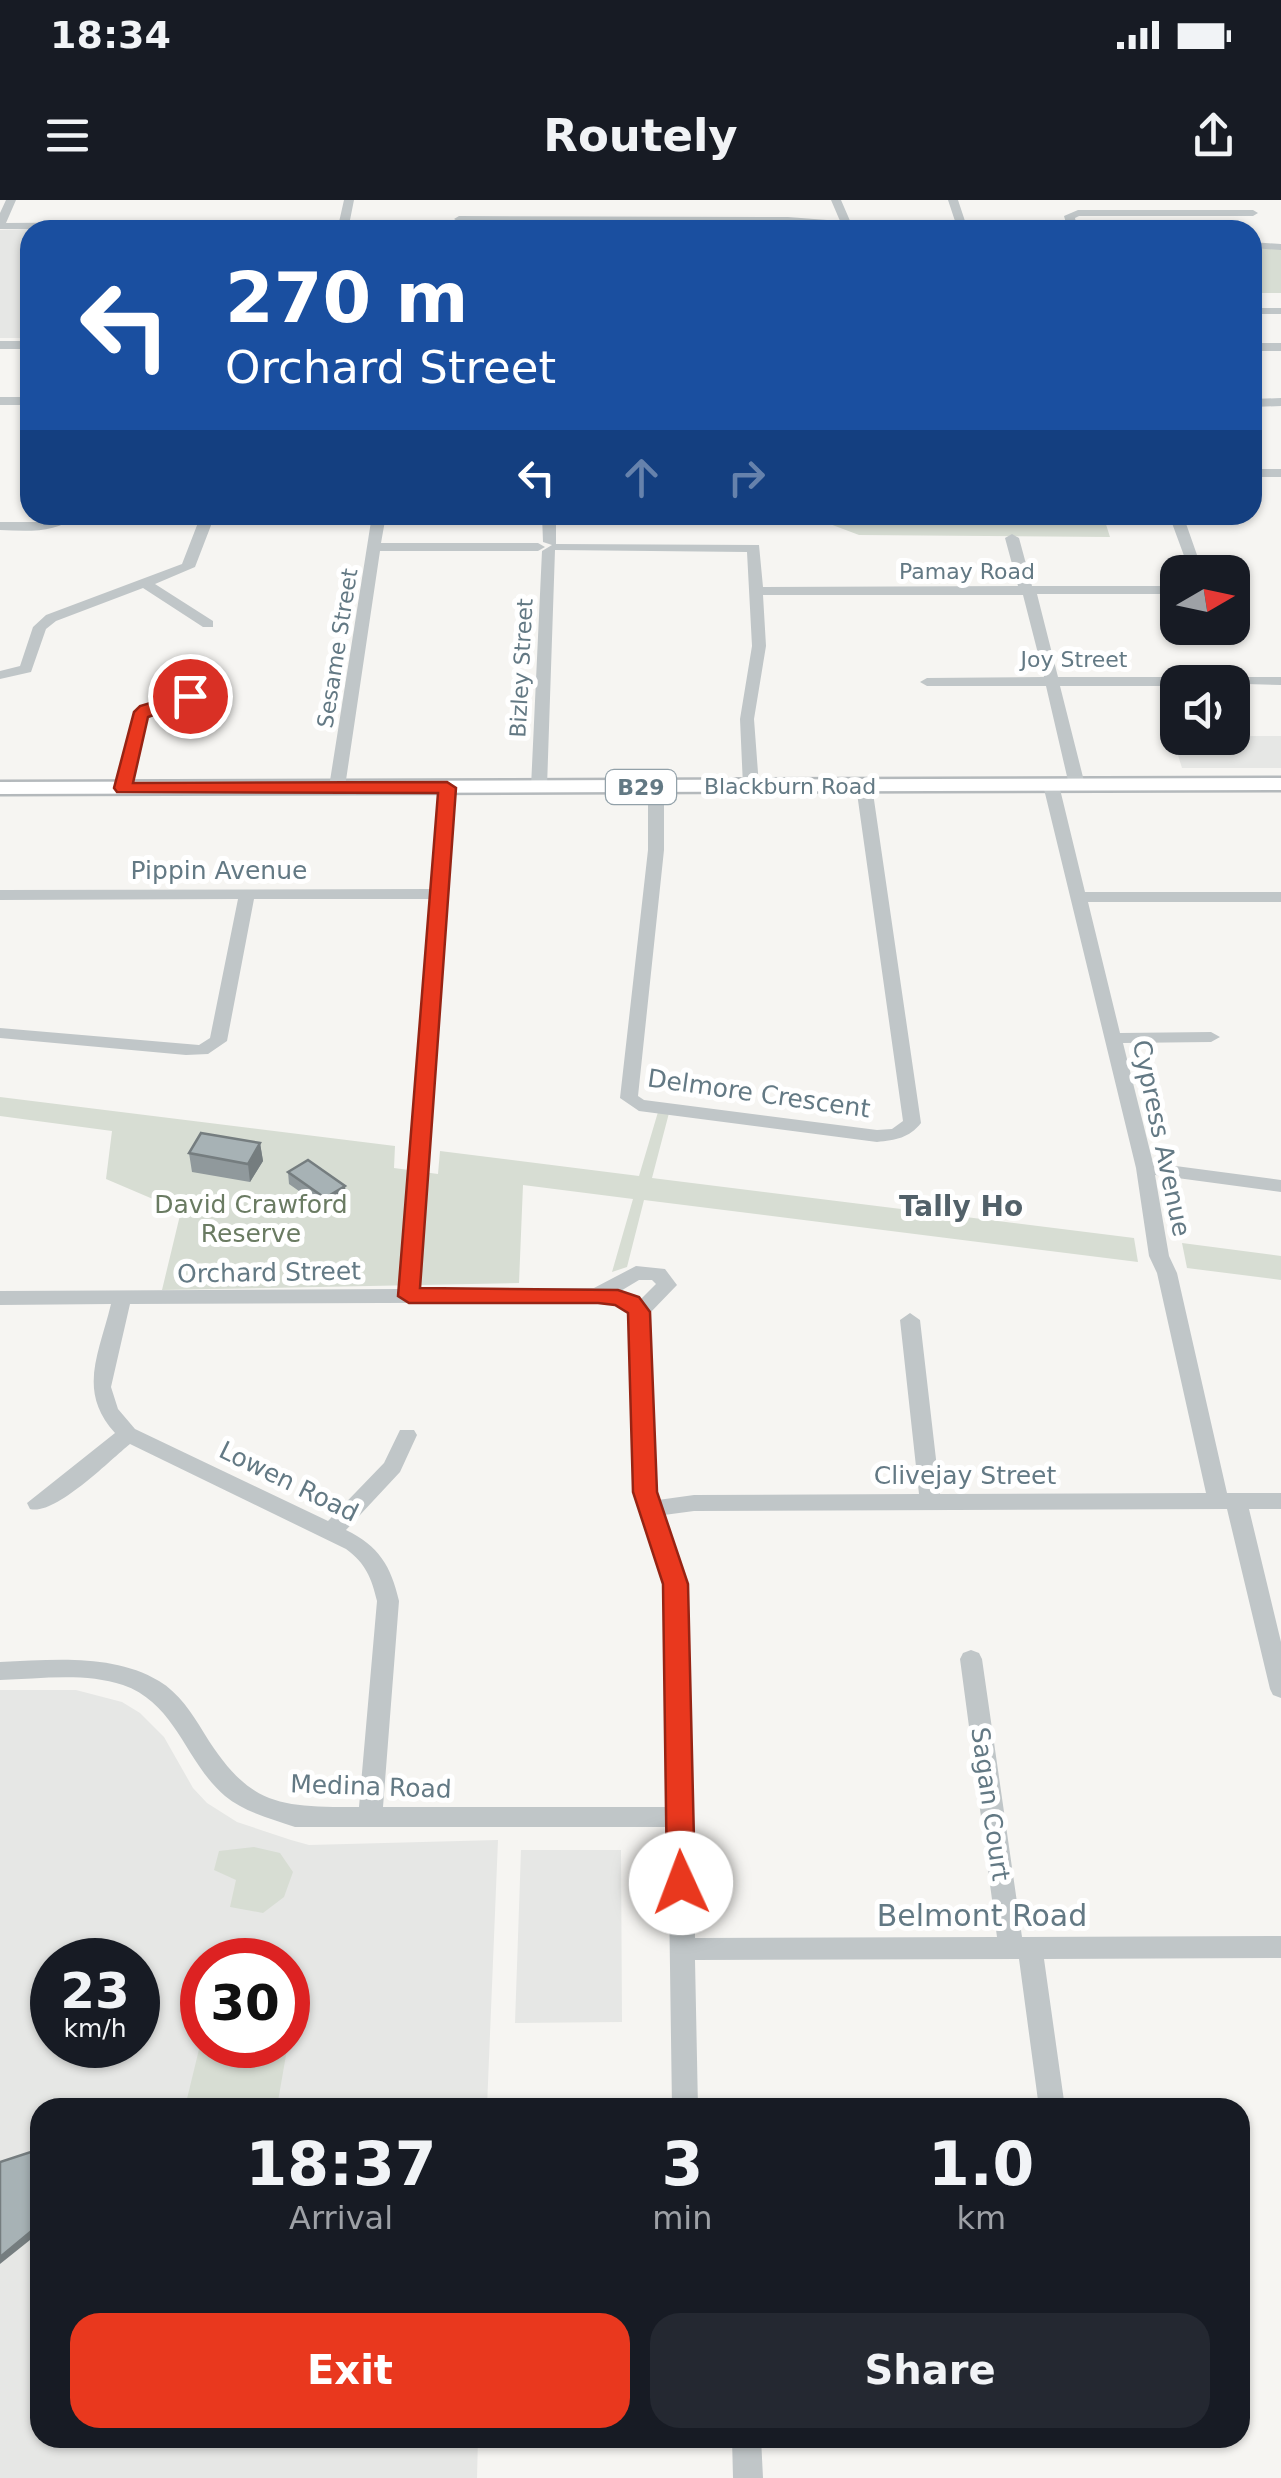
<!DOCTYPE html>
<style>
:root{--surface:#171b24;--page:#242831;--text:#f1f3f6;--muted:#9ea1a6;--accent:#e9381e}
body{margin:0;font-family:"DejaVu Sans",sans-serif;background:var(--page);color:var(--text);height:100vh;display:flex;flex-direction:column;font-size:38px;white-space:nowrap}
*{box-sizing:border-box;margin:0}
p{font-size:32px;color:var(--muted)}
.icon{flex:none;width:55px;height:55px;fill:none;stroke:currentColor;stroke-width:2;stroke-linecap:round;stroke-linejoin:round}
.map{position:relative;flex:1;overflow:hidden}
.drawer{position:absolute;left:30px;top:1898px;width:1220px;height:350px;display:flex;flex-direction:column;background:var(--surface);border-radius:30px;box-shadow:0 2px 8px #0004}
.drawer>*{flex:none}
.hud{position:absolute;left:20px;top:20px;width:1242px;height:305px;border-radius:30px;box-shadow:0 2px 8px #0004;background:#1a4fa0;color:#fff;overflow:hidden}
.needle{width:65px;rotate:81deg}
.buttons{position:absolute;left:1160px;top:355px;display:grid;gap:20px}
.buttons a{display:grid;place-items:center;width:90px;height:90px;border-radius:20px;background:var(--surface);box-shadow:0 2px 8px #0004;font-size:50px}
.speed{position:absolute;left:30px;top:1738px;display:flex;gap:20px;font-size:50px;font-weight:700;text-align:center}
.speed>*{display:grid;place-content:center;width:130px;height:130px;border-radius:50%;background:var(--surface);box-shadow:0 2px 8px #0004;line-height:1}
.speed small{font-size:25px;font-weight:400}
.speed .limit{border:15px solid #d22;background:#fff;color:#111}
.pin{position:absolute;display:grid;place-items:center;width:85px;height:85px;color:#fff;margin:-42px;border:5px solid #fff;border-radius:50%;box-shadow:0 2px 10px #0007}
.me{position:absolute;width:110px;margin:-55px;rotate:358deg;stroke-linejoin:round;filter:drop-shadow(0 0 8px #0008)}
.turn{display:flex;align-items:center;gap:35px;height:210px;padding:0 40px;font-size:45px}
.turn .icon{width:130px;height:130px;stroke-width:2.5}
.turn b{display:block;font-size:70px;line-height:85px}
.lanes{display:flex;align-items:center;height:95px;padding:0 40px;background:#0003;justify-content:center;gap:50px;direction:ltr}
.lanes .off{opacity:.35}
.eta{display:flex;justify-content:space-evenly;align-items:center;height:170px;text-align:center}
.eta b{font-size:60px;font-weight:700;line-height:70px}
.button{display:flex;gap:20px;margin-top:auto;padding:20px 40px}
.button a{flex:1;height:115px;border-radius:30px;background:var(--accent);color:#fff;font-size:40px;font-weight:700;line-height:115px;text-align:center}
.button a+a{background:var(--page);color:var(--text)}
.status{display:flex;justify-content:space-between;align-items:center;height:70px;padding:0 50px;background:var(--surface);direction:ltr}
.status svg{height:28px;fill:currentColor}
header{display:flex;justify-content:space-between;align-items:center;height:130px;padding:0 40px;background:var(--surface);font-size:45px;font-weight:700}
.map>svg:first-child{display:block}
.built{fill:#e6e7e5;fill-rule:evenodd}
.green{fill:#d7ddd3}
.lines{fill:none;stroke-linecap:round;stroke-linejoin:round}
.major-casing{stroke:#b4b9bc;stroke-width:5}
.minor{fill:#c0c6c8;fill-rule:evenodd}
.major{fill:#fff;fill-rule:evenodd}
.wall{fill:#90999c}
.shaded-wall{fill:#757d7f}
.building{fill:#a7b2b5;stroke:#757d7f;stroke-width:2.5}
.route{fill:#e9381e;stroke:#972414;stroke-width:2.5}
.labels{text-anchor:middle;stroke-width:10;stroke-linejoin:round;paint-order:stroke}
.far-street-label{font-size:22px;fill:#637984;stroke:#fff}
.shield{fill:#fff;stroke:#92a1a9;stroke-width:2.5}
.shield-label{font-size:22px;font-weight:bold;fill:#637984}
.street-label{font-size:25px;fill:#637984;stroke:#fff}
.park-label{font-size:25px;fill:#6a7b62;stroke:#fff}
.neighbourhood-label{font-size:28px;font-weight:bold;fill:#526169;stroke:#fff}
.near-street-label{font-size:30px;fill:#637984;stroke:#fff}
</style>
<div class="status"><b>18:34</b><svg viewBox="0 0 49 12"><path d="M0 12V9h3v3zM5 12V6h3v6zM10 12V3h3v9zM15 12V0h3v12zM26 1h20v11H26zM47 4h2v5h-2z"/></svg></div>
<header><svg class="icon" aria-label="menu" viewBox="0 0 24 24"><path d="M4 6h16M4 12h16M4 18h16"/></svg>Routely<svg class="icon" aria-label="share" viewBox="0 0 24 24"><path d="M12 15V3M7 8l5-5 5 5M5 13v7h14v-7"/></svg></header>
<div class="map">
<svg width="1281" height="2278" viewBox="0 0 1281 2278">
<rect width="100%" height="100%" fill="#f6f5f2"/>
<path class="built" d="M81 29 30 30V138H0V30Z
M1172 536H1281V568H1182Z
M0 1490H76L122 1502 140 1513 164 1537 193 1588 207 1603 237 1622 291 1640 309 1645 498 1640 487 1907 40 1908V2238H478L477 2278H0ZM52 1760H138V1845H52ZM202 1760H288V1845H202Z
M521 1650H621L622 1822 515 1823Z"/>
<path class="green" d="M1252 48 1281 49V93H1253Z
M806 315H1103L1110 337 859 335Z
M0 897 395 946 394 968 438 974 440 951 639 976 658 912 669 913 652 978 1134 1038 1138 1062 644 1000 627 1067 612 1072 633 999 523 985 519 1083 162 1090 181 1011 106 979 112 931 0 916Z
M1182 1043 1281 1056V1080L1187 1068Z
M254 1647 280 1653 293 1672 284 1697 263 1713 230 1707 236 1680 214 1670 219 1651Z
M288 1832H290L277 1907H185L202 1837V1845H288Z"/>
<g class="lines">
<defs>
<path id="major" d="M1281 578V590L0 594V582Z"/>
</defs>
<use href="#major" class="major-casing"/>
<path class="minor" d="M6 0H16L6 23 130 22 150 30 0 29V13Z
M344 0H354L348 30 260 29 255 26 260 23 339 22Z
M831 0H841L854 30 788 23 459 22 454 19 459 16 788 17 840 21Z
M948 0H958L968 30H958Z
M1078 10H1253L1258 13 1253 16H1079L1075 18 1078 30H1068L1064 16Z
M1252 42 1281 44V50L1252 48Z
M1252 108H1281V114H1252Z
M0 141H30V149H0Z
M1252 143H1281V151H1252Z
M0 197H30V205H0Z
M1281 198V206L1252 207V199Z
M1252 269H1281V277H1252Z
M62 315H78C56 334 27 331 0 330V322H47Z
M201 315H215L195 367 155 384 213 421V427H203L143 388 56 421 46 429 31 472 0 479V471L20 466 33 427 46 415 182 364Z
M372 315H386L381 343H538L545 347 538 351H380L345 587 337 592 329 587Z
M542 315H556V344L759 345 763 387 1018 386 1005 338 1012 334 1019 338 1032 386H1178V394H1037L1058 477H1281V485L1178 482V486H1060L1085 585 1077 590 1069 585 1046 486H927L920 482 927 478 1044 477 1023 395H763L766 446 754 519 759 586 751 591 743 586 740 519 752 446 747 352 555 350 547 587 539 592 531 587 542 351 552 345 543 342Z
M1169 315H1183L1203 372H1190Z
M190 492 197 496 195 499 147 517 131 588 123 593 118 591 115 588 135 513 141 507Z
M1051 580 1059 585 1085 692H1281V702H1088L1120 833 1211 832 1220 837 1211 842 1123 843 1153 963 1281 980V992L1155 975 1169 1056 1177 1073 1227 1293H1281V1309H1249L1281 1442V1498L1273 1495 1270 1489 1227 1309 694 1311 664 1315 687 1384 695 1738 997 1737 960 1459 963 1453 971 1450 979 1453 982 1459 1022 1737 1281 1736V1758L1044 1759 1065 1908H1039L1019 1759 695 1760 698 1908H672L668 1627H295C272 1619 244 1612 225 1596 185 1562 177 1504 123 1485 84 1472 39 1479 0 1480V1462C52 1460 112 1453 159 1481 179 1493 192 1513 204 1533 249 1606 278 1607 359 1607L377 1401C371 1377 366 1364 346 1349L130 1244C110 1260 55 1316 30 1309L27 1303 115 1233C77 1191 99 1154 111 1104L0 1105V1091L400 1089 431 699H254L227 841 208 854 186 855 0 838V828L199 845 210 838 238 699 0 700V690L431 689 439 588 447 583 455 588 419 1089 594 1088 636 1066 665 1069 677 1085 649 1114 658 1300 694 1295 919 1294 900 1120 910 1113 920 1120 940 1294 1206 1293 1157 1073 1149 1056 1136 968 1043 585ZM639 1080H652L656 1084 639 1101 619 1092ZM598 1102 614 1104 629 1114 634 1292 665 1384 668 1607H383L399 1401C391 1366 379 1346 346 1330L400 1272 417 1235 414 1230H400L384 1263 328 1321 135 1229 118 1209 111 1187 130 1104Z
M864 581 872 586 921 923C909 938 896 940 877 942L639 911 620 898 648 650V587L656 582 664 587V650L638 896 644 900 877 930 892 929 903 921 856 586Z
M732 2238H761L763 2278H733Z"/>
<use href="#major" class="major"/>
</g>
<path class="wall" d="M260 943 263 961 250 982 192 972 189 953Z
M288 972 345 986 346 998 326 1010 289 984Z"/>
<path class="shaded-wall" d="M260 943 263 961 250 982 248 964Z
M345 986 346 998 326 1010 325 998Z
M40 2024V2032L0 2064V2057Z"/>
<path class="building" d="M201 933 260 943 248 964 189 953Z
M308 960 345 986 325 998 288 972Z
M40 1949V2024L0 2057V1962Z"/>
<path class="route" d="M190 491 198 496 196 500 148 517 133 583 447 582 456 588 420 1088 618 1090 639 1097 650 1112 657 1292 688 1384 695 1683 691 1692 681 1695 671 1692 667 1683 663 1384 633 1292 628 1113 615 1105 598 1103H409L398 1096 438 593 117 592 114 588 134 512 140 506Z"/>
<g class="labels">
<g class="far-street-label">
<text x="967" y="379">Pamay Road</text>
<text transform="translate(337 448) rotate(-81)" y="8">Sesame Street</text>
<text x="1074" y="467">Joy Street</text>
<text transform="translate(521 468) rotate(-87)" y="8">Bizley Street</text>
<text x="790" y="594">Blackburn Road</text>
</g>
<rect class="shield" x="606" y="570" width="70" height="34" rx="8"/>
<g class="shield-label">
<text x="641" y="595">B29</text>
</g>
<g class="street-label">
<text x="219" y="679">Pippin Avenue</text>
<text transform="translate(759 893) rotate(8)" y="9">Delmore Crescent</text>
<text transform="translate(1162 938) rotate(78)" y="9">Cypress Avenue</text>
<text transform="translate(269 1072) rotate(-1)" y="9">Orchard Street</text>
<text x="965" y="1284">Clivejay Street</text>
<text transform="translate(289 1281) rotate(26)" y="9">Lowen Road</text>
<text transform="translate(371 1586) rotate(2)" y="9">Medina Road</text>
<text transform="translate(991 1604) rotate(82)" y="9">Sagan Court</text>
</g>
<g class="park-label">
<text x="251" y="1013">David Crawford<tspan x="251" dy="29">Reserve</tspan></text>
</g>
<g class="neighbourhood-label">
<text x="961" y="1016">Tally Ho</text>
</g>
<g class="near-street-label">
<text x="982" y="1726">Belmont Road</text>
</g>
</g>
</svg>
<div class="buttons">
<a><svg class="needle" viewBox="-14 -14 28 28"><path d="M0-13l5 13h-10z" fill="#e53935"/><path d="M0 13l5-13h-10z" fill="#9ea1a6"/></svg></a>
<a><svg class="icon" aria-label="sound" viewBox="0 0 24 24"><path d="M4 9h4l5-4v14l-5-4H4zM17 9q2 3 0 6"/></svg></a>
</div>
<div class="speed"><div>23<small>km/h</small></div><div class="limit">30</div></div>
<div class="pin" style="left:190px;top:496px;background:#d93025"><svg class="icon" aria-label="arrive" viewBox="0 0 24 24"><path d="M6 21V4h12l-3 4 3 4H6"/></svg></div>
<svg class="me" style="left:681px;top:1683px" viewBox="-20 -20 40 40"><circle r="19" fill="#fff"/><path d="M0-13L10 11 0 6-10 11z" fill="#e9381e"/></svg>
<div class="hud">
<div class="turn"><svg class="icon" aria-label="left" viewBox="0 0 24 24"><path d="M17 20v-9H6M10 6l-5 5 5 5"/></svg><div><b>270 m</b>Orchard Street</div></div>
<div class="lanes"><svg class="icon" aria-label="left" viewBox="0 0 24 24"><path d="M17 20v-9H6M10 6l-5 5 5 5"/></svg><svg class="icon off" aria-label="ahead" viewBox="0 0 24 24"><path d="M12 20V5M6 11l6-6 6 6"/></svg><svg class="icon off" aria-label="right" viewBox="0 0 24 24"><path d="M7 20v-9h11M14 6l5 5-5 5"/></svg></div>
</div>
<section class="drawer">
<div class="eta">
<div><b>18:37</b><p>Arrival</p></div>
<div><b>3</b><p>min</p></div>
<div><b>1.0</b><p>km</p></div>
</div>
<div class="button"><a>Exit</a><a>Share</a></div>
</section>
</div>
